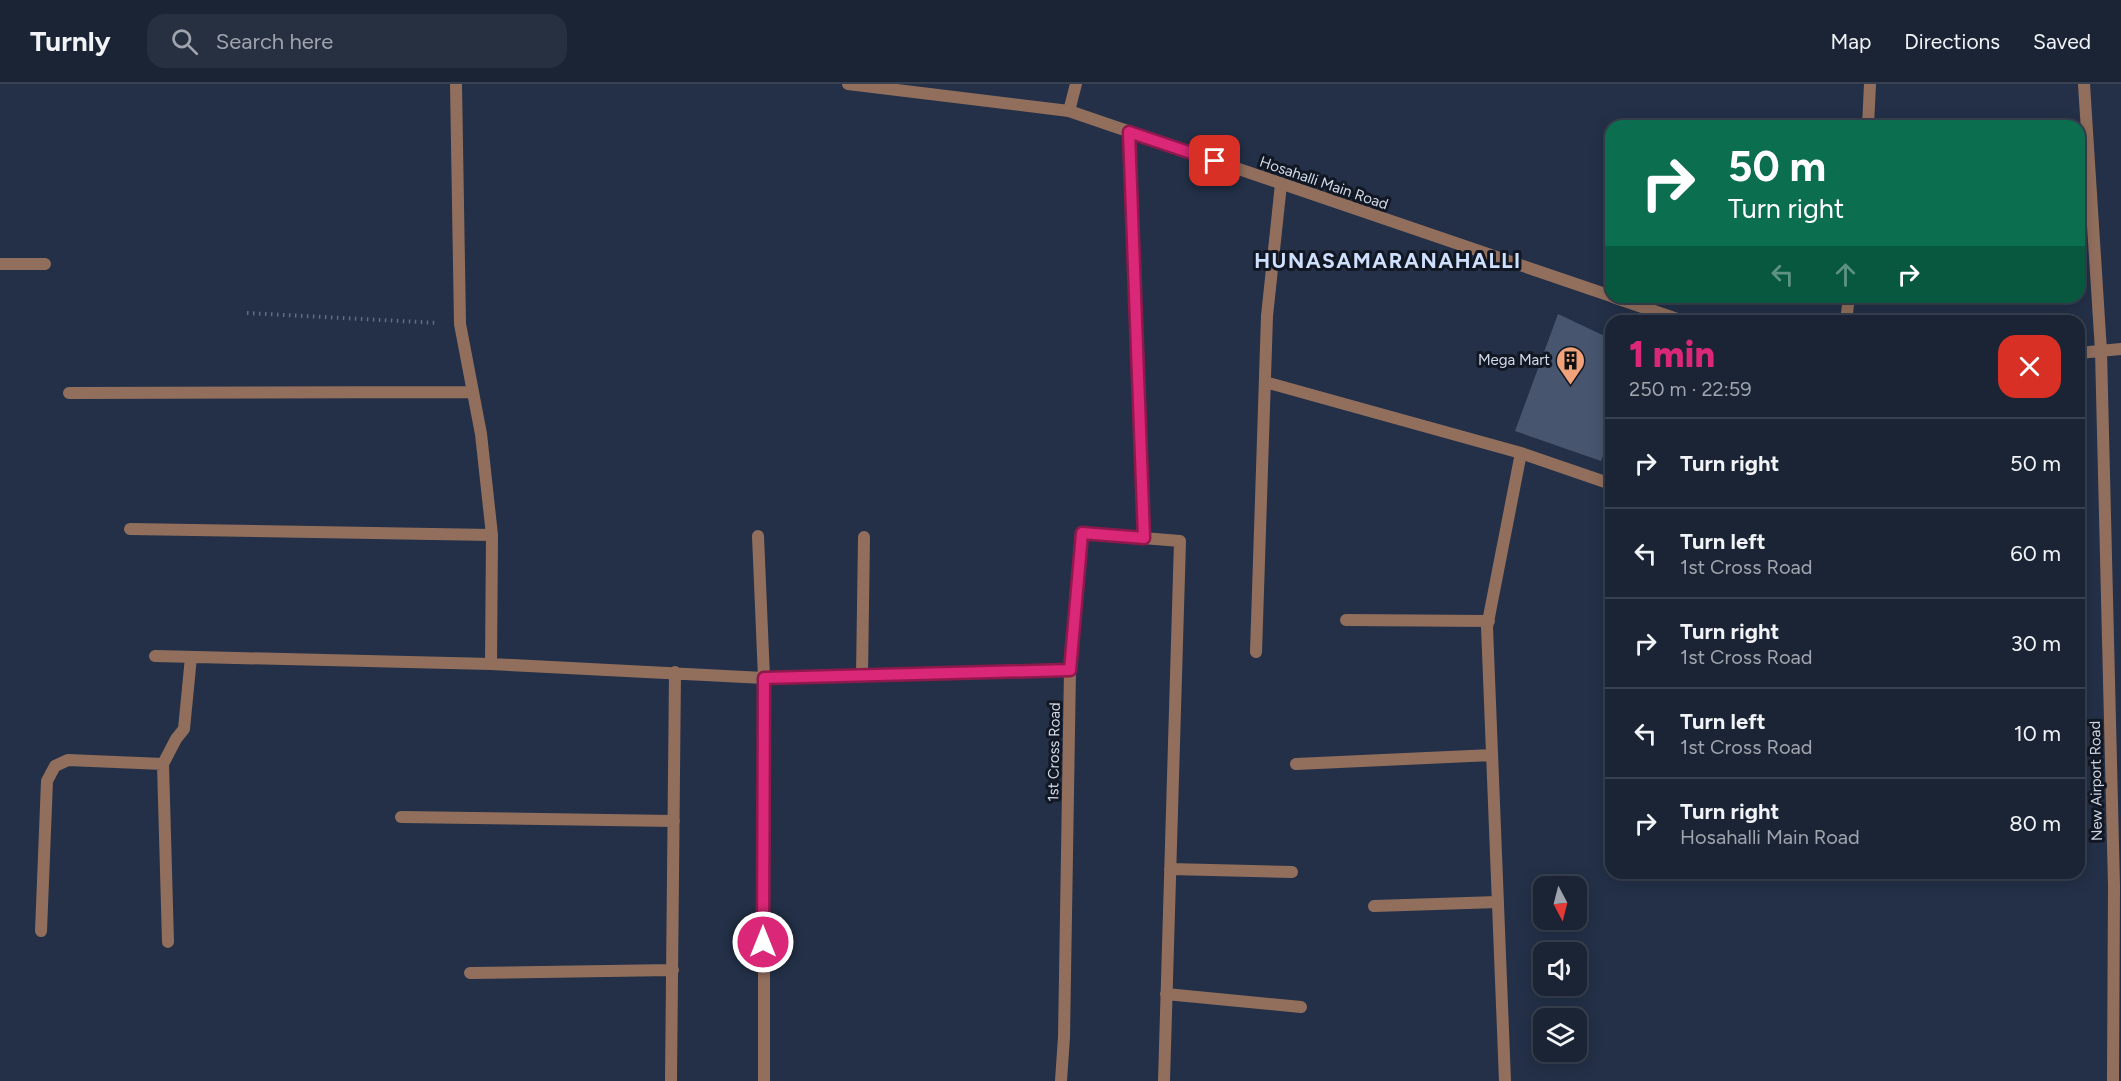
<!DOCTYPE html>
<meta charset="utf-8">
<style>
:root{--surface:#1a2435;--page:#273041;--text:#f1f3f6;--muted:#9fa4ad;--line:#384150;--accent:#db2777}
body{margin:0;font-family:Figtree,sans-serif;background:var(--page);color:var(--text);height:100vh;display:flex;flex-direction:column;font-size:22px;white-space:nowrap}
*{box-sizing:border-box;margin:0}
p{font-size:20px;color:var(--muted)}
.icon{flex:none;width:33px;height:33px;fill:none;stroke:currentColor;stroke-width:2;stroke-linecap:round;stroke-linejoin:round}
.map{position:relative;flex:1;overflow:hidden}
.side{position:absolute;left:1605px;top:231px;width:480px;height:564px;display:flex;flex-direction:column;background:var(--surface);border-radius:18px;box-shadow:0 3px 15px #0003,0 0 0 2px var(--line)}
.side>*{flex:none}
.top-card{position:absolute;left:1605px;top:36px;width:480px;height:183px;border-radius:18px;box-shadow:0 3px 15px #0003,0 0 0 2px var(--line);background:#0b6e4f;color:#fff;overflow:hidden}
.needle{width:39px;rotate:173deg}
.fabs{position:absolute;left:1533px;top:792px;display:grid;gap:12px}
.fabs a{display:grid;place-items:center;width:54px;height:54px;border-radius:12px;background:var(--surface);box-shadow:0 3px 15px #0003,0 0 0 2px var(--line);font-size:30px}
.pin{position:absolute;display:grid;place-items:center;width:51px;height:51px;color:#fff;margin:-26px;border-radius:12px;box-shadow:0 3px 9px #0006}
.me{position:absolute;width:66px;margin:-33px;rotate:0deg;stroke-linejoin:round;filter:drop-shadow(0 0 4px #0008)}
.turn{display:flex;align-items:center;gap:21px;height:126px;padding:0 24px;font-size:27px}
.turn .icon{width:78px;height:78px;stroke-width:2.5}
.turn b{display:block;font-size:42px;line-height:51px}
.lanes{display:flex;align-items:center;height:57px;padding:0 24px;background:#0003;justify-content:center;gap:30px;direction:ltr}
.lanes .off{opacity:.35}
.round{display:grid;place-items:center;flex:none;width:63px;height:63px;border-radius:18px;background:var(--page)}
.summary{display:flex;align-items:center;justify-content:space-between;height:102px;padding:0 24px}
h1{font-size:36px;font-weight:800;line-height:45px;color:var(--accent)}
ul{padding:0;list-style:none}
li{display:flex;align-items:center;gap:18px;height:90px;padding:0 24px;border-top:2px solid var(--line)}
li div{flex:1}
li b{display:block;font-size:22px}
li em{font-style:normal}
header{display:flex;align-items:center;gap:36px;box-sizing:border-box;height:84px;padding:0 30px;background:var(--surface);border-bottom:2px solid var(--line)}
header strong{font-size:28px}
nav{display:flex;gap:33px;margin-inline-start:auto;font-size:21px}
.search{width:420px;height:54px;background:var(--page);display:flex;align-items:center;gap:15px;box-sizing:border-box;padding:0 21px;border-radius:18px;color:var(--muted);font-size:22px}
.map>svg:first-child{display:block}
.building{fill:#47556f}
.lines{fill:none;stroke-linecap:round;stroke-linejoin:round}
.path{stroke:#616d81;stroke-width:4;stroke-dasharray:1.5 4.5;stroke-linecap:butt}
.minor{stroke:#926f5d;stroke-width:12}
.tertiary{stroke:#926f5d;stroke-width:12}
.route-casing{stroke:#8e194d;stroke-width:15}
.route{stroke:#db2777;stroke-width:10}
.labels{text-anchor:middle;stroke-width:6;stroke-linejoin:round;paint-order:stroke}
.street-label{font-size:15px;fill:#d3dbea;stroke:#121823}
.poi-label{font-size:15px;fill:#d3dbea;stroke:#121823;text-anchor:end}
.district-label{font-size:21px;font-weight:bold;letter-spacing:1.5px;fill:#cfe0fe;stroke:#121823}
</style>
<header>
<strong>Turnly</strong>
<div class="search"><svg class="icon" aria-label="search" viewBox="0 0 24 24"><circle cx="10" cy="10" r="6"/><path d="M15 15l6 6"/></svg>Search here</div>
<nav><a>Map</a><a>Directions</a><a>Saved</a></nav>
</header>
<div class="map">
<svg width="2121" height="997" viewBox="0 0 2121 997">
<rect width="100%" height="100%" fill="#233047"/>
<path class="building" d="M1558 230 1611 255V351L1601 377 1515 347Z"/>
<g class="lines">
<path class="path" d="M247 229 438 239"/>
<path class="minor" d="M456 0 460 240 481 350 492 451 491 580 764 594V997
M1069 27 1076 0
M1868 42 1870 0
M1129 48 1144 454
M0 180H45
M1846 237 1849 213
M1265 298 1521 369 1487 543 1505 997
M69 309 473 308
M1521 369 1611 400
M130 445 492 451
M758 452 764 594 1070 586
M1346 536 1489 537
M1256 568 1267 232 1281 100
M155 572 491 580
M862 591 864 453
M1296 680 1492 671
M401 733 674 737
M1170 785 1292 788
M1374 822 1498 818
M41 847 47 697 55 682 68 676 163 680
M168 858 163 680 176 655 184 645 191 573
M470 889 673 886
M1166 910 1301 923
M671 997 675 588
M1061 997 1064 953 1070 586 1081 449 1180 457 1164 997"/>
<path class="tertiary" d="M848 0 1069 27 1611 212
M2084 0 2101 267 2114 802 2113 997
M1613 213 1683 237
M2079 269 2121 265"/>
</g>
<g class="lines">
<defs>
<path id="route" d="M763 858 764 594 1070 586 1082 449 1144 454 1129 48 1215 77"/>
</defs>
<use href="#route" class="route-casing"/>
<use href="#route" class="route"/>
</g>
<defs>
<symbol id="building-pin" viewBox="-11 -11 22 30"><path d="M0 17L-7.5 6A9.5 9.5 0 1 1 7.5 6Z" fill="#f0a27a" stroke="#121823"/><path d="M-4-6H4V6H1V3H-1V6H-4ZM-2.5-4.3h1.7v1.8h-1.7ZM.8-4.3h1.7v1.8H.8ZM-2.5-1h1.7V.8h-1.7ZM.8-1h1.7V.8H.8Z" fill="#111"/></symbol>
</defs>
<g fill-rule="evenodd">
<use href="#building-pin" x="1554" y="260" width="33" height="45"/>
</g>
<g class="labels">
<g class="street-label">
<text transform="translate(1324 99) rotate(19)" y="5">Hosahalli Main Road</text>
<text transform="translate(1054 668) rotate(-89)" y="5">1st Cross Road</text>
<text transform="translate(2096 697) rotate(-91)" y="5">New Airport Road</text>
</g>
<g class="poi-label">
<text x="1550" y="281">Mega Mart</text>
</g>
<g class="district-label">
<text x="1388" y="184">HUNASAMARANAHALLI</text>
</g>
</g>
</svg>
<div class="fabs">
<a><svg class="needle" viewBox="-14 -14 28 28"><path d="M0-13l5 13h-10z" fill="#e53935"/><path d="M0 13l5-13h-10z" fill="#9fa4ad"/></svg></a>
<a><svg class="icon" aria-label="sound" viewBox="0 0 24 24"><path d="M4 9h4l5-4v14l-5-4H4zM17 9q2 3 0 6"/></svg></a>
<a><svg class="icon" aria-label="layers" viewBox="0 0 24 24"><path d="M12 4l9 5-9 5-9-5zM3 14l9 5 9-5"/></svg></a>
</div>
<div class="pin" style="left:1215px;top:77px;background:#d93025"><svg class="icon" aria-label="arrive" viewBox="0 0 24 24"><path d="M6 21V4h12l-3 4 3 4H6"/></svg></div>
<svg class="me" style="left:763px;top:858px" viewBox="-20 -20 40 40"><circle r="17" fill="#db2777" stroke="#fff" stroke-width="3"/><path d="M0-11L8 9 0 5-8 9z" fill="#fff"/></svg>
<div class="top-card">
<div class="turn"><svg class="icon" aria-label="right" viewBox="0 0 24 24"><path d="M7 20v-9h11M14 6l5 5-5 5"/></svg><div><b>50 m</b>Turn right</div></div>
<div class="lanes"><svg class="icon off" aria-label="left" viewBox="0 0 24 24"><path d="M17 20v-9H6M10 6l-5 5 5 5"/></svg><svg class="icon off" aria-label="ahead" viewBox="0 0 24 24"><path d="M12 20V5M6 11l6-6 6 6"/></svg><svg class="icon" aria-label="right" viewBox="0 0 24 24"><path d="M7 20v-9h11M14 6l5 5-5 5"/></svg></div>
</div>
<section class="side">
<div class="summary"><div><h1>1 min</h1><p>250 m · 22:59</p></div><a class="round" style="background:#d93025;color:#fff"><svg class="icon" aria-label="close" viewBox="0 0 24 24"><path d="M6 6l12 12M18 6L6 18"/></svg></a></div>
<ul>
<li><svg class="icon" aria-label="right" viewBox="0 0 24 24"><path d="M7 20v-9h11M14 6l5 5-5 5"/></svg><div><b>Turn right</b></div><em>50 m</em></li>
<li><svg class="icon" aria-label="left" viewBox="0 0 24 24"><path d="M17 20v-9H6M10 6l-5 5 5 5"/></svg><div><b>Turn left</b><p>1st Cross Road</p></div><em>60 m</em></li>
<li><svg class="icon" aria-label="right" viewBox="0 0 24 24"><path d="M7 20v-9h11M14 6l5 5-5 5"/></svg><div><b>Turn right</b><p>1st Cross Road</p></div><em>30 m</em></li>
<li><svg class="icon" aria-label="left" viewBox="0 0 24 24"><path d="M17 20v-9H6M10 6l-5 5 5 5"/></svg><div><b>Turn left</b><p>1st Cross Road</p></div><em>10 m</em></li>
<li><svg class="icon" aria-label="right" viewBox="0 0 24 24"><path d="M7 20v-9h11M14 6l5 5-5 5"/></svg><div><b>Turn right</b><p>Hosahalli Main Road</p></div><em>80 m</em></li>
</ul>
</section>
</div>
